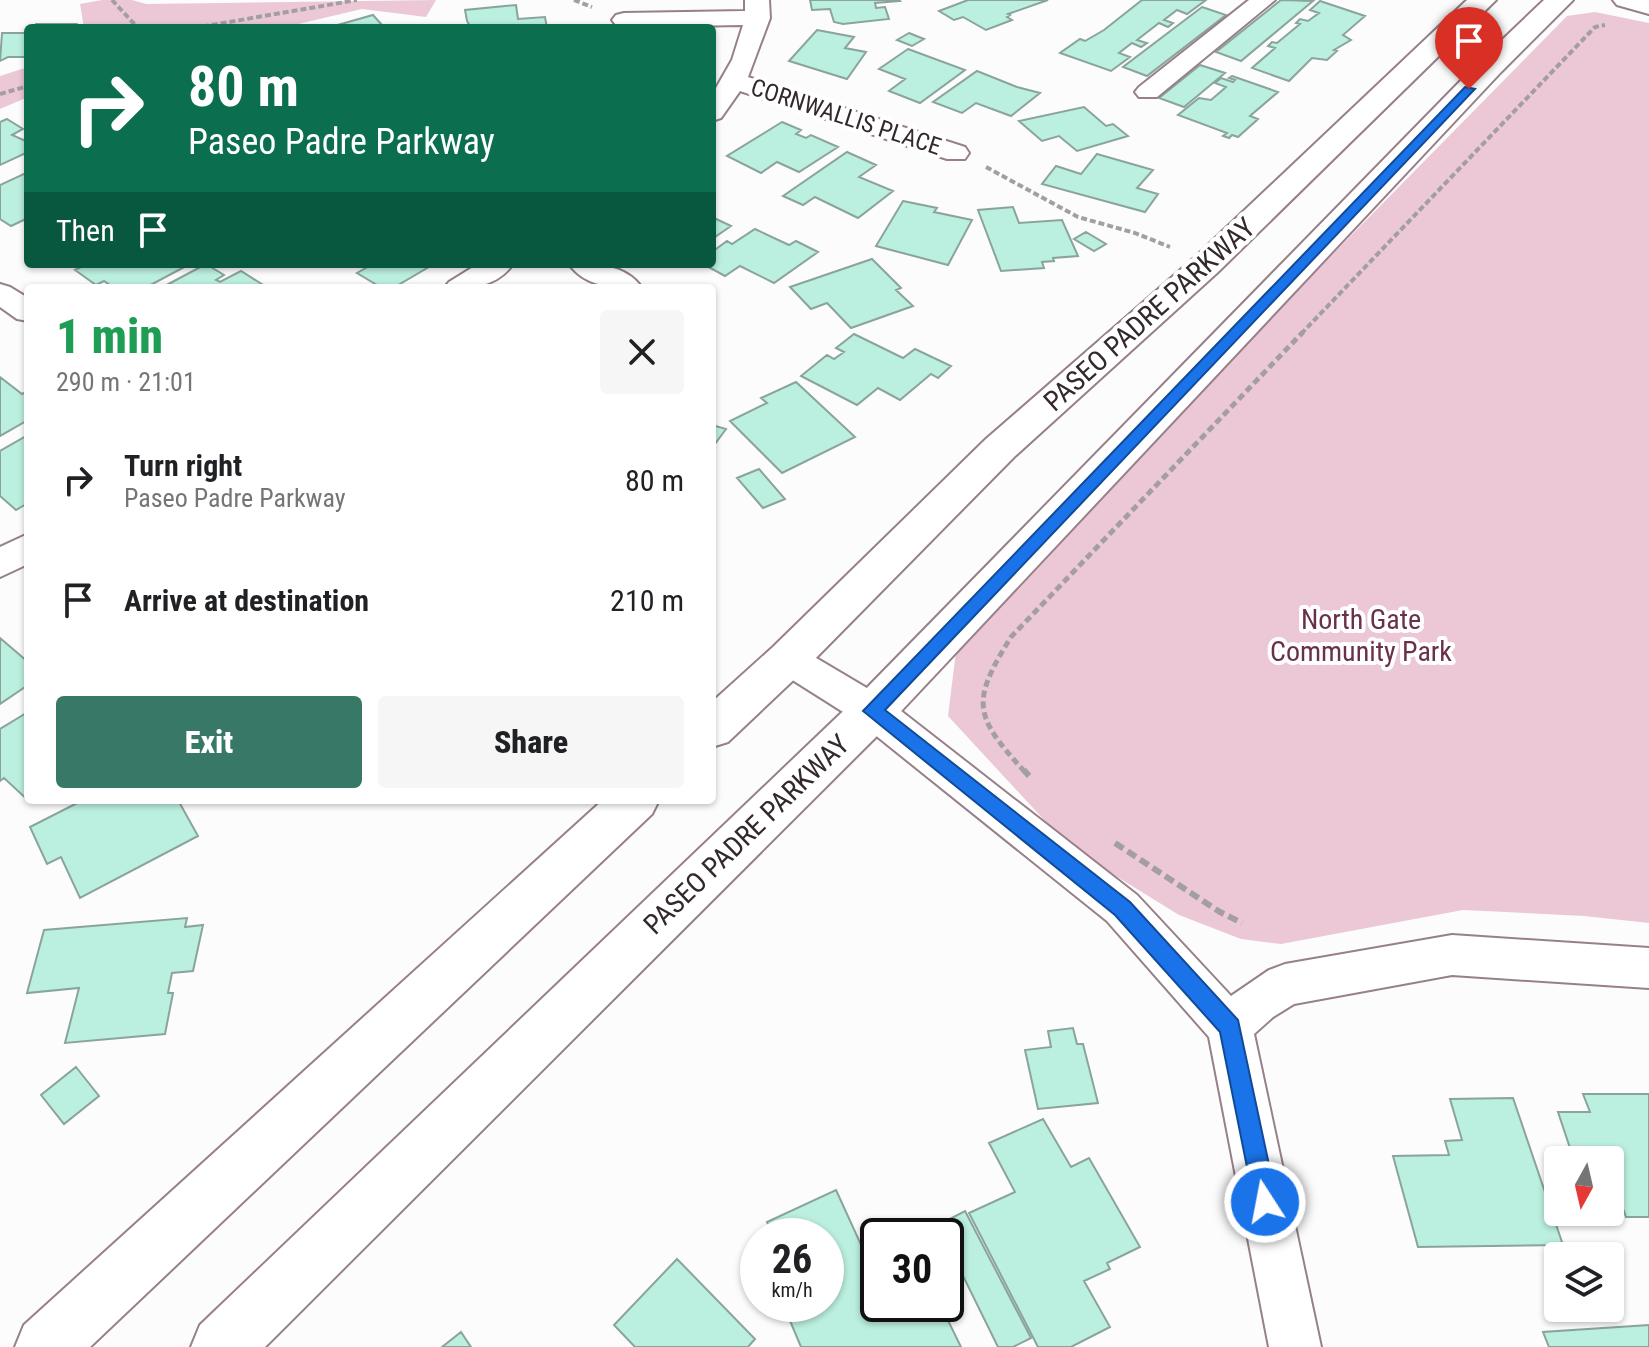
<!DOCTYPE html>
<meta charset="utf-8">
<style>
:root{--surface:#fff;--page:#f6f6f6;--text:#202124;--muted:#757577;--accent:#377867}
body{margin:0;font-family:"Roboto Condensed",sans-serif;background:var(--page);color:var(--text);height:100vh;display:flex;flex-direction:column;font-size:30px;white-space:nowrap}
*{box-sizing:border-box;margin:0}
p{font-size:26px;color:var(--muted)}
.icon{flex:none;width:44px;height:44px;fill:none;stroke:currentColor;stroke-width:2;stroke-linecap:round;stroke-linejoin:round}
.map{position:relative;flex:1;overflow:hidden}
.drawer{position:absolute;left:24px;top:284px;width:692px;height:520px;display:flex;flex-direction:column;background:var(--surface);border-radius:8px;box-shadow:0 2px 6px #0004}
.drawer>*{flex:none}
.hud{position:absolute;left:24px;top:24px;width:692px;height:244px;border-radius:8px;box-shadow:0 2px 6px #0004;background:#0b6e4f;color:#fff;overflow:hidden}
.needle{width:52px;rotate:188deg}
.buttons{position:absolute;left:1544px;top:1146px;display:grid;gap:16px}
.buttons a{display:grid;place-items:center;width:80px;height:80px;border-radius:8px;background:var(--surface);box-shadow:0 2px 6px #0004;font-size:40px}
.speed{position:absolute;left:740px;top:1218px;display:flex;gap:16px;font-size:40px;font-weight:700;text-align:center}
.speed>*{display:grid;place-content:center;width:104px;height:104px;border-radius:50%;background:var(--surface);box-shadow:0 2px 6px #0004;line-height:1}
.speed small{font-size:20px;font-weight:400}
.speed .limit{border:4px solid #111;border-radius:12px;background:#fff;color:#111}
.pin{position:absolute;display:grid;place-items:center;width:68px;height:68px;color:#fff;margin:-82px -34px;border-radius:50% 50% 50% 0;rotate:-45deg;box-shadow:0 0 8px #0007}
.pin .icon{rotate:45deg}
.me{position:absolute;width:88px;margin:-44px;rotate:349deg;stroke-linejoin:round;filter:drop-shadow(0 0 6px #0008)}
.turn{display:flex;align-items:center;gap:28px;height:168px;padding:0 32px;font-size:36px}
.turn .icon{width:104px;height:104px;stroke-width:2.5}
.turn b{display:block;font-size:56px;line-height:68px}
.then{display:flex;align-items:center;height:76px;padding:0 32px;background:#0003;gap:16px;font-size:30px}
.round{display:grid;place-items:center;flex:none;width:84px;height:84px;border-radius:8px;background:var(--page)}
.overview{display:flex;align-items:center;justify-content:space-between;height:136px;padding:0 32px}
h1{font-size:48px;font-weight:800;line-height:60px;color:#1e9e55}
.button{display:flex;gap:16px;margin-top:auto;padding:16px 32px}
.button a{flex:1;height:92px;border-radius:8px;background:var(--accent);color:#fff;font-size:32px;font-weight:800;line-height:92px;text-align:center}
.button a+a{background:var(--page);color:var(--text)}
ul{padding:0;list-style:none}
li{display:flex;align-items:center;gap:24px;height:120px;padding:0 32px}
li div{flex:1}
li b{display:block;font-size:30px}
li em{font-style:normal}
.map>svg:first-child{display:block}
.green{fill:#ecc8d6}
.building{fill:#bbefdf;stroke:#8aa49c;stroke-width:2}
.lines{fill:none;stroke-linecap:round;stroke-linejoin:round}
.minor-casing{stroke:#978089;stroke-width:4}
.secondary-casing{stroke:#978089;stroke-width:4}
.path-far2{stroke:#a39fa1;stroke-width:4;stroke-dasharray:6 3;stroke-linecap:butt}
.path-far1{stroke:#a39fa1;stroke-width:5;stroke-dasharray:7 4;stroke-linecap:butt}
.path{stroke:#a39fa1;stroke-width:6;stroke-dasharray:10 5;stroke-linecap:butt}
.minor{fill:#fff;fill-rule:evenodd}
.secondary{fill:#fff;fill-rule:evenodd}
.route{fill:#1a73e8;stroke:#114b97;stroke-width:2}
.labels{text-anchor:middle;stroke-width:8;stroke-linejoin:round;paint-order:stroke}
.far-street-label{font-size:24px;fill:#33292d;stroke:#fff}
.street-label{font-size:28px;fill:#33292d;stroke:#fff}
.park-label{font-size:28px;fill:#68304b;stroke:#fff}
</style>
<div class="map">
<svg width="1649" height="1347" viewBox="0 0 1649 1347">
<rect width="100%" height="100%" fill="#fcfcfc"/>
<path class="green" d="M102 0H132L146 4 436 0 426 17 362 9 281 28H84L80 4Z
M1595 12 1649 23V923L1584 916 1463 910 1281 944 1241 939 1179 915 1069 847 948 716 958 635 1567 16Z
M28 67V97L0 109V76Z"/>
<path class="building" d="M810 0H899L900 1 875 3 876 8 885 7 889 19 843 24 834 22 830 9 812 10Z
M968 0H1048L1008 14 1010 15 1007 17 1012 20 986 30 963 17 954 20 939 11Z
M1142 0H1206L1187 14 1177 10 1164 20 1173 23 1168 27 1159 23 1137 40 1147 43 1141 47 1132 43 1119 53 1130 57 1111 71 1060 53 1080 39 1085 41 1104 30Z
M1281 0 1313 1 1241 61 1216 52Z
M1320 1 1365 16 1343 35 1351 40 1334 50 1337 51 1327 60 1312 58 1289 81 1252 68 1275 48 1268 46 1272 42 1277 43 1300 24 1296 23 1300 19 1308 21 1319 13 1310 10Z
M516 5 518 19 545 17 547 28H471L467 21 465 10Z
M1202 7 1226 15 1147 76 1123 67Z
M373 15 382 25 371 28H327Z
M36 24H76L73 28H34Z
M817 30 854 37 845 48 866 52 847 79 789 61Z
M2 33H28V57H8L0 61Z
M909 33 924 39 912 46 897 40Z
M908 49 965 70 920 103 889 91 905 79 879 69Z
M1200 65 1225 73 1184 107 1159 98Z
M977 71 1017 87 1040 93 1011 116 976 103 962 113 933 102Z
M1232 76 1278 92 1250 116 1258 119 1238 137 1232 135 1229 138 1223 136 1227 133 1178 115 1199 98 1211 100 1226 87 1215 83 1221 78 1233 82 1235 80 1229 78Z
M1084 107 1106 126 1113 124 1128 136 1077 151 1059 136 1042 141 1019 121Z
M7 119 23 129 12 135 28 142V152L0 165V122Z
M782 122 801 130 796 134 806 138 811 135 838 147 799 172 777 162 761 173 727 156Z
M847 152 876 165 859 177 893 191 858 218 815 197 803 205 783 196Z
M1097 154 1153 170 1137 188 1158 194 1145 212 1042 184 1056 166 1081 174Z
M28 172V218L11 226 0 219V185Z
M903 201 937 208 934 212 972 220 948 265 876 246Z
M1013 207 1019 223 1062 220 1078 256 1053 258 1054 261 1042 262 1044 268 1001 271 978 210Z
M712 217 731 226 712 239Z
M755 229 789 245 796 241 818 252 774 283 740 266 725 276 703 264H712V252L727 241 732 244Z
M1086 232 1106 244 1094 251 1074 239Z
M872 259 901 288 896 290 913 306 851 328 827 303 811 309 790 287Z
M87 264H190L145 288H114L104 281 96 285 75 270Z
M206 264 224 275 216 280 220 282 241 271 268 288H161Z
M373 264H434L393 288H382L357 273Z
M854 334 903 358 915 349 951 366 938 378 931 374 900 400 878 388 857 405 801 376 827 355 834 359 844 352 836 348Z
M0 377 22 394 28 391V420L0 436Z
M796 382 855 437 782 473 730 421 767 403 761 398Z
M712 425 726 429 712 448Z
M28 435V503L16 510 0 496V451Z
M759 469 785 499 763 508 737 478Z
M0 638 28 662V685L0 704Z
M28 712V800H35L31 803 4 778 0 781V729Z
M83 800H178L198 836 80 898 61 857 47 864 30 827Z
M187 918 185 927 203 925 193 971 172 973 168 993H173L165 1034 65 1043 79 988 27 993 44 930Z
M1073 1028 1077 1044H1083L1098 1103 1038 1109 1025 1050 1051 1047 1048 1031Z
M76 1067 99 1096 64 1124 41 1095Z
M1583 1094H1649V1217H1626L1610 1172V1160H1574L1558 1112H1590Z
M1513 1098 1563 1245 1418 1247 1393 1156 1449 1155 1445 1141 1462 1140 1450 1099Z
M1043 1119 1071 1167 1089 1158 1140 1247 1107 1263 1110 1269 1084 1281 1110 1327 1071 1347H1038L969 1213 1015 1192 989 1143Z
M836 1190 862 1247 878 1239V1304H940L961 1347H801L783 1304H826V1236H773L767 1222Z
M965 1211 1031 1338 1013 1347H998L938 1225Z
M677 1259 755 1339 748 1347H635L614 1325Z
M1649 1325V1347H1549L1543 1332Z
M461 1332 471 1347H442Z"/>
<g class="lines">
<defs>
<path id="minor" d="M745 0H769L770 18 748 77 965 147 969 153 965 159H947L740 91 721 118 712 121V95L732 60 743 25 624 27 616 25 612 20 616 15 624 13 745 11Z
M1249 0H1275L1157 97H1139L1135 92 1139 87Z
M1613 0H1649V14L1617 5Z
M478 264H513C496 288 470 288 444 288L449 282Z
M569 264C595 264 626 264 642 288 616 288 586 288 569 264Z
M0 284 10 287 28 298V321L17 319 0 307Z
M28 534V564L0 577V547Z
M788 644 801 649 887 700 1137 895 1231 996 1269 970 1285 964 1452 935 1649 948V988L1452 975 1294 1004 1273 1017 1254 1034 1321 1347H1269L1209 1037 1107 921 859 722 775 669 769 659 775 649Z"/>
<path id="secondary" d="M1467 0H1496L1218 272 1014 457 803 671 728 742 712 747V702L773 647 986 439 1194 258Z
M1544 0H1573L1501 72 889 724 265 1347H191L200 1325 857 698 1481 60Z
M603 800H659L652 814 90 1347H15L24 1325Z"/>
</defs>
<use href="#minor" class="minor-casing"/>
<use href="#secondary" class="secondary-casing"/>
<path class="path-far2" d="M112 0 138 28
M574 0 592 7
M194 28 357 0
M0 94 28 86
M986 167 1078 217 1135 233 1170 247
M1301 334 1595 27 1605 25"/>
<path class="path-far1" d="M1025 772C974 716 970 703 1011 637L1303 332"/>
<path class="path" d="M1024 770 1029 776
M1115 843 1220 912 1242 923"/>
<use href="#minor" class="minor"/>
<use href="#secondary" class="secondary"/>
</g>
<path class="route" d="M1465 87 1475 89 885 710 1130 902 1238 1020 1277 1202 1274 1210 1265 1214 1257 1210 1254 1202 1220 1032 1115 915 863 711Z"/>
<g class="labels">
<g class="far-street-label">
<text transform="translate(846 117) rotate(18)" y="8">CORNWALLIS PLACE</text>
</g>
<g class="street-label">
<text transform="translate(1149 314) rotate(-42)" y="10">PASEO PADRE PARKWAY</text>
<text transform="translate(746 834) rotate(-44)" y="10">PASEO PADRE PARKWAY</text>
</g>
<g class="park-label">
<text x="1361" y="629">North Gate<tspan x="1361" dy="32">Community Park</tspan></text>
</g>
</g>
</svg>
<div class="buttons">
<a><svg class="needle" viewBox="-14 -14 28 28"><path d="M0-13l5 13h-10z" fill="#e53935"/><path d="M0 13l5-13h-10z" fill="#757577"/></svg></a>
<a><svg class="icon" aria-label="layers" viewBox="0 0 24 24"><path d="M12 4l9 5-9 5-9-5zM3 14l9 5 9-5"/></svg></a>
</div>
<div class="speed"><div>26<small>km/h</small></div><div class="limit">30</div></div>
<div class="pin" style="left:1469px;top:89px;background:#d93025"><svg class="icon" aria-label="arrive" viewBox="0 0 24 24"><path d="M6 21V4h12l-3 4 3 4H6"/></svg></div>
<svg class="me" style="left:1265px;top:1202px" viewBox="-20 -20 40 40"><circle r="17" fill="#1a73e8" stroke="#fff" stroke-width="3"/><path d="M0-11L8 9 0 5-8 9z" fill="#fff"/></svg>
<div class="hud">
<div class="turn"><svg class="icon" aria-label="right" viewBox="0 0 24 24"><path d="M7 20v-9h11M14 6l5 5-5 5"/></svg><div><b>80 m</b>Paseo Padre Parkway</div></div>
<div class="then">Then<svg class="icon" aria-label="arrive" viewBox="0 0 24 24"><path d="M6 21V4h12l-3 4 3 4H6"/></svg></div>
</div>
<section class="drawer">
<div class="overview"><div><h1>1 min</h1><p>290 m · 21:01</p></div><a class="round"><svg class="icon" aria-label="close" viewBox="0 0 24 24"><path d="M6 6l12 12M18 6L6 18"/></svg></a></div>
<ul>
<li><svg class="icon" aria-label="right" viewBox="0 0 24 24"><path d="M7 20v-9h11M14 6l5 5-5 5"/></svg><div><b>Turn right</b><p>Paseo Padre Parkway</p></div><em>80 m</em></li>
<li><svg class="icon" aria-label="arrive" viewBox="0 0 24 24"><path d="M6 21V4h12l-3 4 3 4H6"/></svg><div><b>Arrive at destination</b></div><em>210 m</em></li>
</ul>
<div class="button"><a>Exit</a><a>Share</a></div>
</section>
</div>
